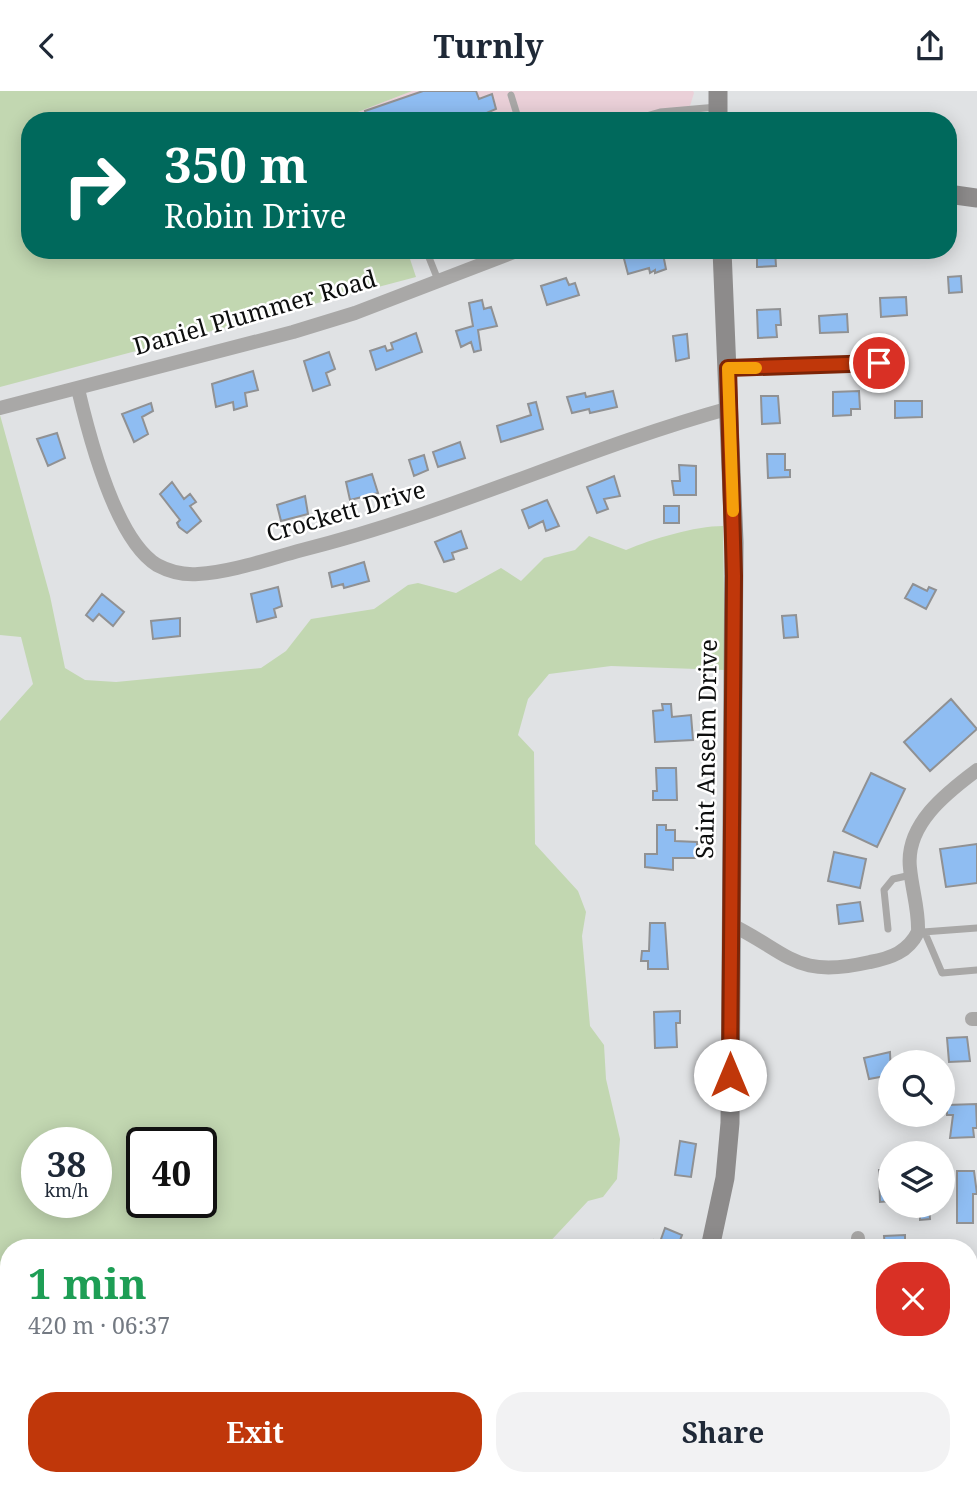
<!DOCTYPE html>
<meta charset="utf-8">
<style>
:root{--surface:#fff;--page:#f2f2f3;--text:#1f2937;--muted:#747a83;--accent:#c0370a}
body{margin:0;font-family:"Noto Serif",serif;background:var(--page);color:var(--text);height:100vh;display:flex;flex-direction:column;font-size:26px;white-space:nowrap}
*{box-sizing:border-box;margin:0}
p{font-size:23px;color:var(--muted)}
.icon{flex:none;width:38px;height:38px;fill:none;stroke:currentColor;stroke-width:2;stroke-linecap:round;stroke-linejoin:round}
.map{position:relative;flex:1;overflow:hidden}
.side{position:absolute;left:0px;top:1148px;width:978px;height:247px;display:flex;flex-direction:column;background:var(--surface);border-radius:28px 28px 0 0;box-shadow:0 4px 18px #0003}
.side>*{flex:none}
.banner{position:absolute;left:21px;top:21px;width:936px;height:147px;border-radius:28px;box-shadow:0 4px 18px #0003;background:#00695c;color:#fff;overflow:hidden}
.buttons{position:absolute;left:878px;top:959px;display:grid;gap:14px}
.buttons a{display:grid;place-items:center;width:77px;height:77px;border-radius:50%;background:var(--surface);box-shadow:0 4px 18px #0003;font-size:35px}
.speed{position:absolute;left:21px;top:1036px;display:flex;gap:14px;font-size:35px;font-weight:700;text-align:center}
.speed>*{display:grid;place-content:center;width:91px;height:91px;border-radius:50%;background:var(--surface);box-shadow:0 4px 18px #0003;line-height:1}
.speed small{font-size:18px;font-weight:400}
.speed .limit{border:4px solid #111;border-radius:10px;background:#fff;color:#111}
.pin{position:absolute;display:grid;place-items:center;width:60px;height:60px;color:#fff;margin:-30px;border:4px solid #fff;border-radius:50%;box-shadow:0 2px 7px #0007}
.me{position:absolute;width:77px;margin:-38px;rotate:0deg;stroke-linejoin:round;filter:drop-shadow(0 0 5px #0008)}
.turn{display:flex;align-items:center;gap:24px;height:147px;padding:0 28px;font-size:32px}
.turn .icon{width:91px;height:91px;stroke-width:2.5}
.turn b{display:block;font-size:49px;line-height:60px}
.round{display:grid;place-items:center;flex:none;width:74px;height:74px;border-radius:28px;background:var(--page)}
.head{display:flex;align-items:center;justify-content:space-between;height:119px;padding:0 28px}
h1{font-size:42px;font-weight:700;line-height:52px;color:#1e9e55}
.primary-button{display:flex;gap:14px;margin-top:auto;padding:14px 28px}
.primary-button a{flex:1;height:80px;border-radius:28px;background:var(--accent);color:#fff;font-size:28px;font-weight:700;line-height:80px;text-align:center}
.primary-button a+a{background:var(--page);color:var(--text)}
header{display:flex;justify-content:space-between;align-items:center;height:91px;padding:0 28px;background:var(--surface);font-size:32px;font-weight:700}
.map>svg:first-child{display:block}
.industrial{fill:#ead0d8}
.green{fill:#c2d7b1;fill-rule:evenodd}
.building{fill:#8fbdf2;stroke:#909193;stroke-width:2}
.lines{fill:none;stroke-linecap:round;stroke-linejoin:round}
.lane{stroke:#a9a8a7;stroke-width:7}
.street{stroke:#a9a8a7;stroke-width:14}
.secondary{stroke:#8d8b8b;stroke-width:19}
.route-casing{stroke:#7d2406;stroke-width:18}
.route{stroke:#c0370a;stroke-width:12}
.slow{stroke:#f59e0b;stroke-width:12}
.labels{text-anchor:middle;stroke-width:5;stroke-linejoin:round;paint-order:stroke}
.street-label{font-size:24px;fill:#0d0e0e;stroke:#fff}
</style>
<header><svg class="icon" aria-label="back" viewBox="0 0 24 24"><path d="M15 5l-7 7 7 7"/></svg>Turnly<svg class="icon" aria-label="share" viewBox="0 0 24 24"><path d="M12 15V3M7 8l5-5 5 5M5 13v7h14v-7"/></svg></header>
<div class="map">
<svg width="977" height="1394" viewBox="0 0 977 1394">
<rect width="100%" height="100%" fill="#e0e2e4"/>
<path class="industrial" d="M412 0H693L694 2 686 28 678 30H347L345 26Z"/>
<path class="green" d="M0 0H412L345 26 347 30H30V159H407L416 186 0 296Z
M0 324 50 505 65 577 85 589 116 591 261 577 286 560 311 528 374 518 408 494 418 492 456 502 501 477 521 490 544 467 575 459 589 445 626 459C652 448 695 435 723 435L725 579 611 575 549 583 528 608 518 644 534 661 535 753 578 800 586 821 582 845 590 935 604 954 606 988 620 1048 617 1088 603 1106 588 1110 544 1157H9V1386H578L579 1394H0V630L33 593 21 546 0 544ZM37 1052H96V1111H37ZM142 1052H201V1111H142Z"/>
<path class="building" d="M423 0H476L479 8 492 3 496 18 484 23 487 30H368L365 20Z
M642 159H648L650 165 663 163 666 178 655 182V179L650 182 649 177 628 183 623 164Z
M757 159H775L776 175 757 176Z
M961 185 962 201 949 202 948 186Z
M566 187 569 194 575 192 579 204 547 214 541 195Z
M906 206 907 224 881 226 880 207Z
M482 209 484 218 491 216 497 235 478 239 481 259 474 261 471 251 461 256 456 240 473 235 469 212Z
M780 218 781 234H776L777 246 758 247 757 219Z
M847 223 848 241 820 242 819 225Z
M416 242 422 261 376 279 370 260 385 255 387 260 393 258 391 252Z
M687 243 689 267 676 270 673 245Z
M329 261 335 278 326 282 330 294 313 300 304 270Z
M253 280 258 299 245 302 247 315 234 319 233 311 216 316 212 293Z
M613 300 617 316 590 322 589 318 572 322 567 306 585 302 586 306Z
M859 300 860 318H851V324L833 325V301Z
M761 305H778L780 332 762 333Z
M895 310H922V326L895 327Z
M536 311 543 338 501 351 497 335 531 324 528 313Z
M151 312 153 320 142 326 148 343 134 351 122 323Z
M57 342 65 367 48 375 37 348Z
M460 351 465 367 438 376 433 361Z
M767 363H785V379H790V386L768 387Z
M424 364 428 379 414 385 409 369Z
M679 374 696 375V404H674L672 390H680Z
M372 383 378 402 350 409 346 391Z
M614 385 620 405 604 408 608 418 597 422 587 396Z
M172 391 184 408 190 403 196 411 190 415 201 430 187 442 179 436 177 432 180 429 160 403Z
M305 405 308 423 281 430 277 414Z
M547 409 559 435 546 440 543 430 529 437 522 419Z
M664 415H679V432H664Z
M461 440 467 457 452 462 454 468 444 471 435 451Z
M364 471 369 490 344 497 343 493 332 496 329 482Z
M913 493 927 500 929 496 936 499 926 518 905 507Z
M278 496 282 515 274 518 276 526 257 531 251 503Z
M102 503 124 521 113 535 99 523 93 530 86 524Z
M796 524 798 546 784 547 782 525Z
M180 527V545L153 548 151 530Z
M951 608 977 638 930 680 904 651Z
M662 613H671L672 626 691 624 693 649 655 651 653 620 663 619Z
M656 677H676L677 709H653V700H657Z
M871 682 905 698 877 756 843 740Z
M657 734H666V739H675V750L697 751V767H673V779L645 776V763H657Z
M977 753V792L946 796 940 758Z
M834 761 866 768 860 797 828 790Z
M860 811 863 830 839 833 837 814Z
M650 832H665L668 878H648V870H641L642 860H649Z
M680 920V932H676L677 956 655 957 654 921Z
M967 946 970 970 949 971 947 947Z
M890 961 891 984 869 988 864 967Z
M976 1013 977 1037H973L974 1046 950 1047 953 1024H947V1014Z
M680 1050 696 1053 691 1086 675 1084Z
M879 1079H891V1110L880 1111Z
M957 1080H974L977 1103H973V1132H957Z
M920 1115H929L930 1128 920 1129Z
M665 1137 682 1144 677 1157H651L654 1149 660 1151Z
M905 1144V1157H885L884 1145Z
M977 1184V1209H970V1185Z
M970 1238H977V1282H970Z
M970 1289 977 1290V1327L970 1326Z
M977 1379V1394H965L963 1386H970V1381Z
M666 1386H700V1387L693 1388 694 1393 668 1394Z"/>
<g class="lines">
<path class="lane" d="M511 4 519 30
M629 30 660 21 717 16
M935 30 940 29
M426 159 438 189
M888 838 884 799 893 788 911 784
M923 841 977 837
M925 842 942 882 977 879"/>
<path class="street" d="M728 277 898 271
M78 298C89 345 115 448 157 474 170 481 184 484 198 483 232 481 268 468 302 459 448 423 585 357 730 317
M0 317 293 241 355 222 519 159
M730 833C791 863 795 888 870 871 891 867 908 861 918 841 919 819 912 799 910 777 905 734 946 702 977 679
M972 928H977
M858 1147V1157
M970 1363 977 1362
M868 1386 869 1394
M816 1394 854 1386"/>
<path class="secondary" d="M718 30V0
M948 103 977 107
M710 1157 725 1087 730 1032 734 451 722 159
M621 1394 625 1386"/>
</g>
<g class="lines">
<defs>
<path id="route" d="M730 984 734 485 728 277 879 272"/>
</defs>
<use href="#route" class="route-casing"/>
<use href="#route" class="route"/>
<path class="slow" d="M733 420 728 277H756"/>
</g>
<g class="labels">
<g class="street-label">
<text transform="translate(255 222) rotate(-16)" y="8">Daniel Plummer Road</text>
<text transform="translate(346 421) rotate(-16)" y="8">Crockett Drive</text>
<text transform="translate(707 658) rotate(-89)" y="8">Saint Anselm Drive</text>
</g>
</g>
</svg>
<div class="buttons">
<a><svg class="icon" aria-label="search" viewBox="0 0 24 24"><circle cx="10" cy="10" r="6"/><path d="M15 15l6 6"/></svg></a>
<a><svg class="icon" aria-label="layers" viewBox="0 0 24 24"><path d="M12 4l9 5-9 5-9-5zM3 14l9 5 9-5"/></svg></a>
</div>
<div class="speed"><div>38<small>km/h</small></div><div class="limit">40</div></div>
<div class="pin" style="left:879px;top:272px;background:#d93025"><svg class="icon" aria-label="arrive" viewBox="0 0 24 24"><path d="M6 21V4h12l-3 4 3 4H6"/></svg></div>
<svg class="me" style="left:730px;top:984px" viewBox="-20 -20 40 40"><circle r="19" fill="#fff"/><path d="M0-13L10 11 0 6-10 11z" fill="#c0370a"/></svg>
<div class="banner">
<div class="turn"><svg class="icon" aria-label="right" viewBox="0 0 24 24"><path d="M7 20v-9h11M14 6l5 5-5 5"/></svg><div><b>350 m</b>Robin Drive</div></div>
</div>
<section class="side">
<div class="head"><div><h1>1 min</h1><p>420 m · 06:37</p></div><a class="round" style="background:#d93025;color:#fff"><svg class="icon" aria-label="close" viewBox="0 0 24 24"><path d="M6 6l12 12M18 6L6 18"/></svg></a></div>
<div class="primary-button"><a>Exit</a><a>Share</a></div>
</section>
</div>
